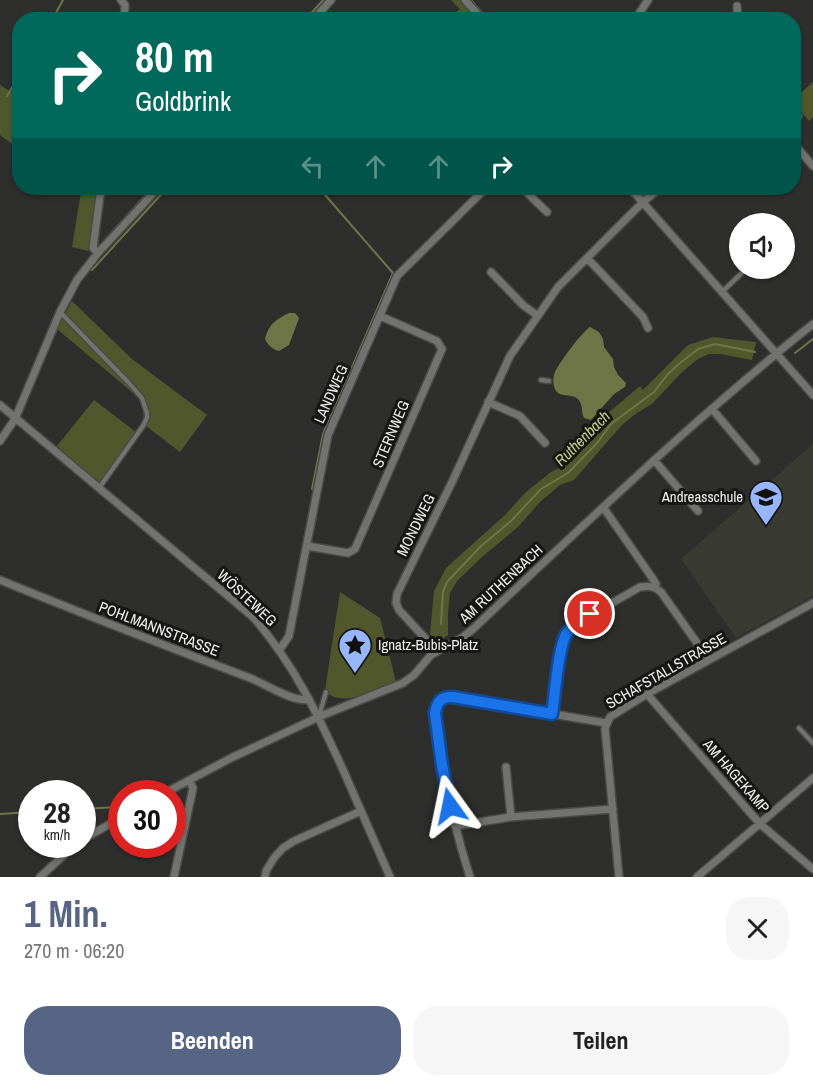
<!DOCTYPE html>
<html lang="de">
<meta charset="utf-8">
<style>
:root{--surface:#fff;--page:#f6f6f6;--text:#222;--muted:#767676;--accent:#576585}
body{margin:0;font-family:"Archivo Narrow",sans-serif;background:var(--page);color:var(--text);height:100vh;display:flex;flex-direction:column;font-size:22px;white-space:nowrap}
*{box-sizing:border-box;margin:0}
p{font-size:20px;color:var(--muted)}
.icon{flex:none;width:33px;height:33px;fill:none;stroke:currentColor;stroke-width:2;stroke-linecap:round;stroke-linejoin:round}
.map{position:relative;height:877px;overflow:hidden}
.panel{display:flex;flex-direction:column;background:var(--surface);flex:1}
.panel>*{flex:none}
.top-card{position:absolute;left:12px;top:12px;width:789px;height:183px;border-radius:24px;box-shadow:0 2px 4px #0004;background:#00695c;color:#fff;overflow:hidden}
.fabs{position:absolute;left:729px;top:213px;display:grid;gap:12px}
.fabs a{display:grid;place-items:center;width:66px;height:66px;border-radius:50%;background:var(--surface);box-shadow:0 2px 4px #0004;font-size:30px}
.speed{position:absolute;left:18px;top:780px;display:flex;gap:12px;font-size:30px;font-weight:700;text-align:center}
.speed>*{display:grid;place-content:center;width:78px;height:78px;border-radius:50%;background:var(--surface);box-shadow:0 2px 4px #0004;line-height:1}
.speed small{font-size:15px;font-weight:400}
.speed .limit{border:9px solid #d22;background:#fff;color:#111}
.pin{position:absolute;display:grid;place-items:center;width:51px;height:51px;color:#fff;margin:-26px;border:3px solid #fff;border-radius:50%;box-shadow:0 2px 6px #0007}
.me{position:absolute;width:66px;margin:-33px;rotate:348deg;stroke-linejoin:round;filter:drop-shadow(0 0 4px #0008)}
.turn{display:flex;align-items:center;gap:21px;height:126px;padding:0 24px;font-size:27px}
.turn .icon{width:78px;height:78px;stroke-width:2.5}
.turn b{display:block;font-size:42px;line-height:51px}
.lanes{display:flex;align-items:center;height:57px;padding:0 24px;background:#0003;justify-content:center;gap:30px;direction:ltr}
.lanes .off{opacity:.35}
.round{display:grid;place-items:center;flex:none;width:63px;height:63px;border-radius:24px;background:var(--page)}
.summary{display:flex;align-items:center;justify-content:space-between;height:102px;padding:0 24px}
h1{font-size:36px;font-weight:700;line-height:45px;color:var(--accent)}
.cta{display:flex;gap:12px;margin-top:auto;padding:12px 24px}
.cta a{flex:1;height:69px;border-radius:24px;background:var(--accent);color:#fff;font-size:24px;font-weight:700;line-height:69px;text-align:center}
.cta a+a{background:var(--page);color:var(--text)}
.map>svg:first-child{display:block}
.built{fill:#393a31}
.green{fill:#51572d}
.water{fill:#6e7648}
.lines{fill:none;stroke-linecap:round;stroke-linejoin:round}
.stream{stroke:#6e7648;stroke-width:2}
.lane-casing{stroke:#4a4b48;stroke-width:7}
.street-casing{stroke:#4a4b48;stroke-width:10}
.lane{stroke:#72736f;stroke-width:4}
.street{stroke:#72736f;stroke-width:7}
.route-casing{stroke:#114b97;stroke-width:15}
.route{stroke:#1a73e8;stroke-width:10}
.labels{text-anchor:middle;stroke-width:6;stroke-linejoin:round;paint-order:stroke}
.street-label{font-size:15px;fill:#eeeeec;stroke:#161715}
.poi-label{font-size:15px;fill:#eeeeec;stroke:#161715;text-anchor:end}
.water-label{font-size:16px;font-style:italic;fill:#c3cf85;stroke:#161715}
</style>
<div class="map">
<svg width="813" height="877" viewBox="0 0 813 877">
<rect width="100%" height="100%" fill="#2e2f2c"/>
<path class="built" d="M813 444V596L736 638 681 559Z"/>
<path class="green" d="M451 0H460L476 19H449L460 9Z
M19 78V149L0 135V85L11 92Z
M813 82V117L809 121 794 103V99Z
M75 188H98L88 251 72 247 81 192Z
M72 301 132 359 207 415 180 452 142 423C146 414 142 407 139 398L57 329Z
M713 337 756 342 752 360 720 354H709L698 359 682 372 653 403 634 415 621 426 574 480 560 485 540 502 518 527 482 557 457 581 450 593 448 614V635L443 639H434L430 634 434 591 446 568 505 515 526 492 551 472 565 465 586 441 587 431 640 386 643 390 688 345Z
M94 400 136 432 99 483 57 446Z
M340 592 380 618 396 682C378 689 339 710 325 690Z"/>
<path class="water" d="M289 313H295L299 318 289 345 279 351C272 349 268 345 265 339 268 325 276 319 289 313Z
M590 327 599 332 603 339 604 347 613 359 614 367 618 375 626 383 625 387 614 394 591 420 584 418C581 412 583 406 579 400 572 392 559 399 555 389 553 385 553 379 554 375 556 366 583 331 590 327Z"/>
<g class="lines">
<path class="stream" d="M471 0 488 20
M135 16 139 20
M52 20 63 0
M305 20 323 0
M319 20 325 13
M7 96 20 74
M105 240 152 188
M92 270 167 188
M795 353 813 339
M312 489 323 434 393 273 319 188
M441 624 443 592 447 582 481 546 510 522 541 489 568 473 598 442 611 424 654 392 668 374 680 363 698 349 715 344 755 352
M82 809 118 807
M0 814 32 812"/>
<defs>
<path id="lane" d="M774 224 776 219
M722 292 747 268
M61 313 129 383 142 398 147 413V418L143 426 99 488
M541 380 549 381
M319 716 326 692
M799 728 813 743"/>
<path id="street" d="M121 0 125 5 124 20
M465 0 483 20
M737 6 738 20
M313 20 331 0
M635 20 648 0
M794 111 798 116 794 120
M794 144 813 166
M522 188 547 212
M630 188 813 395
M98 253 93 248 101 188
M587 258 643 317 648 328
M491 272 523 305 538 316
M488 402 520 416 545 443
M0 405 253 617C294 664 318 715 344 772 359 807 375 842 390 877
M712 409 756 461
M0 441 15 419 60 312 77 280 98 253 158 188
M654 460 698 511
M603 507 653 579 656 584 655 588
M307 546 348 553 355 549 442 349 437 341 380 316
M0 580C83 614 166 646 250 678 263 683 296 704 309 699
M280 649 289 636 328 435 397 276 486 188
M437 651 399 610 396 603 397 594 453 480 510 356 558 287 643 202 660 188
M647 694 760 824 813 869
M552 714 562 645 566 634 575 624 640 587C649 586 654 586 661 592L709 660
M506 767 511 817
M163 794 231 758 323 715 403 683 414 675 431 655 463 637 473 629C545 561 617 493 691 427 731 392 771 357 813 324
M455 826 511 817 613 809
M82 840 122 817
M40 877 76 844
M174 877 193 788 189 780
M265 877 266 871 274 858 283 848 294 841 361 811
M470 877C452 822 442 769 435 713 437 702 441 696 453 697L606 723
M619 877 605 728 610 717 647 694 813 603
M697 877 813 778"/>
</defs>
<use href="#lane" class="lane-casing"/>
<use href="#street" class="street-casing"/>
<use href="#lane" class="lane"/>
<use href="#street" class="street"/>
</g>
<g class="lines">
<defs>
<path id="route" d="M450 806 442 765 435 713C437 702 441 696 453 697L552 714C555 696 558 645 567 633 573 624 581 620 590 614"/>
</defs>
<use href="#route" class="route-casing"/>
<use href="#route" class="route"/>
</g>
<defs>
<symbol id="school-pin" viewBox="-11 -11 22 30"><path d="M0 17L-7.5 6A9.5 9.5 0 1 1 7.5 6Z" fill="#97b6fd" stroke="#161715"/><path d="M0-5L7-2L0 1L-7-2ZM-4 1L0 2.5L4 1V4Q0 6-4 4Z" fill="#111"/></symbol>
<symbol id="sight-pin" viewBox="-11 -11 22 30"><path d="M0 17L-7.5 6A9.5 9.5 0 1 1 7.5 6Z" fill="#97b6fd" stroke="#161715"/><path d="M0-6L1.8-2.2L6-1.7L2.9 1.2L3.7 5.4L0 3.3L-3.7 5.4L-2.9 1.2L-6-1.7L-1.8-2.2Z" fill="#111"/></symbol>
</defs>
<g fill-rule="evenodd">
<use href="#school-pin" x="747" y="478" width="38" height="52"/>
<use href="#sight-pin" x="336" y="626" width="38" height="52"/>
</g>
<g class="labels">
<g class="street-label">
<text transform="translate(331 394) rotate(-66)" y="5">LANDWEG</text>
<text transform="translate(391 434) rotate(-67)" y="5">STERNWEG</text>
<text transform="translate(416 525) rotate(-64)" y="5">MONDWEG</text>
<text transform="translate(501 584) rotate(-43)" y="5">AM RUTHENBACH</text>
<text transform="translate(247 598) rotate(43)" y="5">WÖSTEWEG</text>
<text transform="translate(159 629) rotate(21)" y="5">POHLMANNSTRASSE</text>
<text transform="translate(666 671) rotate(-30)" y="5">SCHAFSTALLSTRASSE</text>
<text transform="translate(736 776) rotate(49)" y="5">AM HAGEKAMP</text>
</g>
<g class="poi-label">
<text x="743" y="502">Andreasschule</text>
<text x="378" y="650" text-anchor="start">Ignatz-Bubis-Platz</text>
</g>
<g class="water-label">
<text transform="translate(582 438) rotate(-45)" y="6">Ruthenbach</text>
</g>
</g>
</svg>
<div class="fabs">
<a><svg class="icon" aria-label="sound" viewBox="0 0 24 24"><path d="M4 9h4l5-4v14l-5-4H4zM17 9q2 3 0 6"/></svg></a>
</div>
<div class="speed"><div>28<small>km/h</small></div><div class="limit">30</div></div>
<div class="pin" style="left:590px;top:614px;background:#d93025"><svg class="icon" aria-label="arrive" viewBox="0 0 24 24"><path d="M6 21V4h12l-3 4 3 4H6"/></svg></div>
<svg class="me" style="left:450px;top:806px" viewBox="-20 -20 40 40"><path d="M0-17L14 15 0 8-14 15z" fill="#1a73e8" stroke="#fff" stroke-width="4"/></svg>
<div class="top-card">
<div class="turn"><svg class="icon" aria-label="right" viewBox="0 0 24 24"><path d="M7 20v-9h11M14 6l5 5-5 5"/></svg><div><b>80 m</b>Goldbrink</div></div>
<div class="lanes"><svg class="icon off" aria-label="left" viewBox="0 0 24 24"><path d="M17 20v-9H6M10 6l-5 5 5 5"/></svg><svg class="icon off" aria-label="ahead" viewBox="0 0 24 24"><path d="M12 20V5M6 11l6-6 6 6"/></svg><svg class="icon off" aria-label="ahead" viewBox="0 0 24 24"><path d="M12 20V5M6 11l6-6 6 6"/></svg><svg class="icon" aria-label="right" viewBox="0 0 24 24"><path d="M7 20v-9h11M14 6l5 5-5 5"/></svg></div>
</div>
</div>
<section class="panel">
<div class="summary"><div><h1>1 Min.</h1><p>270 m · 06:20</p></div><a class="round"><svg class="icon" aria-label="close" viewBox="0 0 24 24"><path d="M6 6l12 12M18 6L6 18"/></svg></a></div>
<div class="cta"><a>Beenden</a><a>Teilen</a></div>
</section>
